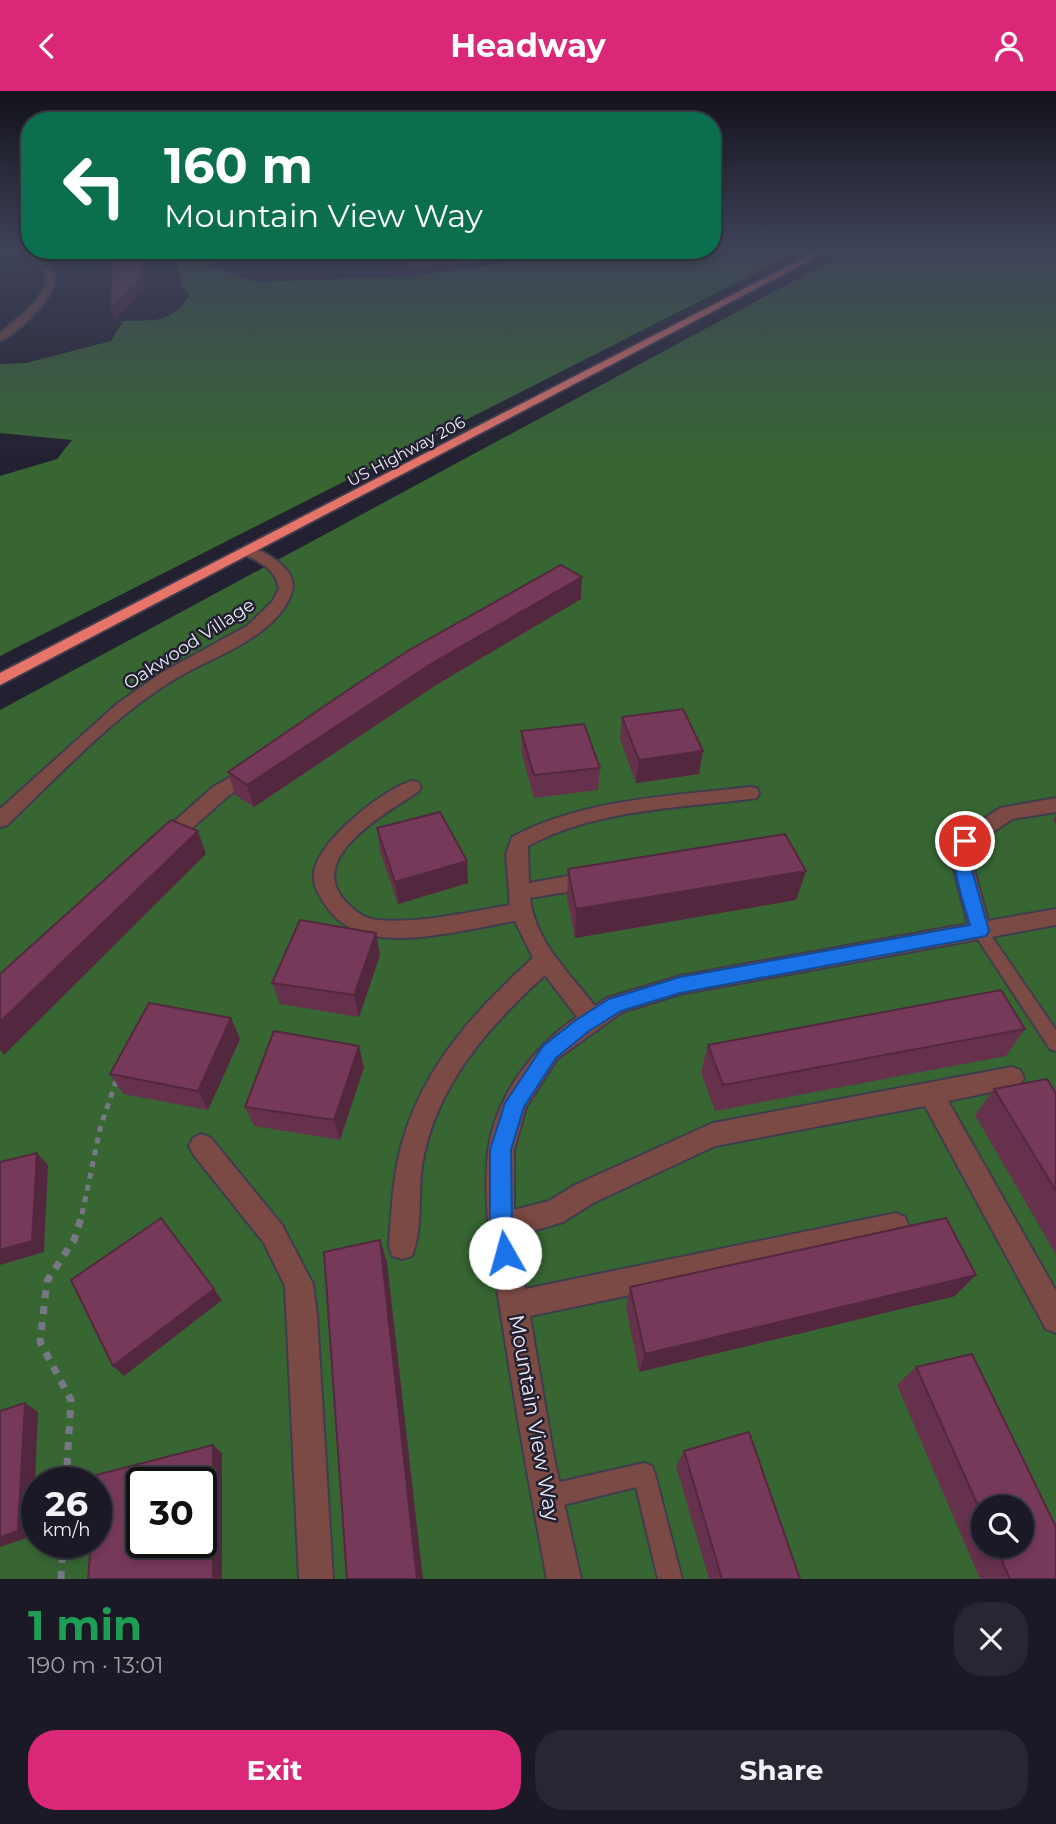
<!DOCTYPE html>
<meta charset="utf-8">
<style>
:root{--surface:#1a1925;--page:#272632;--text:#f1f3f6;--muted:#9fa0a7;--line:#383842;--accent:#db2777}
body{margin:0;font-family:Montserrat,sans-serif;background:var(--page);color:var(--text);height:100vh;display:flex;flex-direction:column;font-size:26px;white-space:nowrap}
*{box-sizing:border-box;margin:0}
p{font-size:23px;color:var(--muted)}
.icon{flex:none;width:38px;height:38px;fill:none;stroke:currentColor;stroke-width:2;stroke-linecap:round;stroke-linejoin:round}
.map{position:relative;height:1488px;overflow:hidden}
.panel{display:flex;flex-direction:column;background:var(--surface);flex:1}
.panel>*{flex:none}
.guide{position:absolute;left:21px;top:21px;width:700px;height:147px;border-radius:28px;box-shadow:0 4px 10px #0003,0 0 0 2px var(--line);background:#0b6e4f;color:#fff;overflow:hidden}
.tools{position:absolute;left:971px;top:1404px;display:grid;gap:14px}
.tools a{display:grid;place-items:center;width:63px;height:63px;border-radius:50%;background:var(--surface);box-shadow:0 4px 10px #0003,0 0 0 2px var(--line);font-size:35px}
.speed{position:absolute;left:21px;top:1376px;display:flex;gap:14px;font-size:35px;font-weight:700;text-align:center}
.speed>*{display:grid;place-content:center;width:91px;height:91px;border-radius:50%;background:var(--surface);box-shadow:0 4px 10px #0003,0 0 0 2px var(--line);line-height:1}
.speed small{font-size:18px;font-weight:400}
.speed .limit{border:4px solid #111;border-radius:10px;background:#fff;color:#111}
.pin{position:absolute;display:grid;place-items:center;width:60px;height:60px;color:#fff;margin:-30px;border:4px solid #fff;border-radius:50%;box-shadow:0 2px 7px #0007}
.me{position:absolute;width:77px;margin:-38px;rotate:353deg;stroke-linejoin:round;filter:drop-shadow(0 0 5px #0008)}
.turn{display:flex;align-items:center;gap:24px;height:147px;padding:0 28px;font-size:32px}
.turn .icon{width:91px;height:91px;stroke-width:2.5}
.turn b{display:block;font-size:49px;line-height:60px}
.round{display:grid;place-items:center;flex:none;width:74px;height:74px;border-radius:28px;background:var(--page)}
.headline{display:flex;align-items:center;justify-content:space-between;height:119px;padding:0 28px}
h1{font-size:42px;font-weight:700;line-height:52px;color:#1e9e55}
.action{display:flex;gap:14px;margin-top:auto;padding:14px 28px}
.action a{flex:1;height:80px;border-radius:28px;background:var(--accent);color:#fff;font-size:28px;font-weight:700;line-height:80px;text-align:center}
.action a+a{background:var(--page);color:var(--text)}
header{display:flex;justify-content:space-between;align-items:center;height:91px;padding:0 28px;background:var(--accent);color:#fff;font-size:32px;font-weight:700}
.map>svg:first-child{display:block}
.forest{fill:#376633;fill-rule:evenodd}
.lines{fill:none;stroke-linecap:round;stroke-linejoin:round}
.service-casing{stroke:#3f3d4d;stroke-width:4}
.minor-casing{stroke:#3f3d4d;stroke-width:4}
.trunk-casing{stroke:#3f3d4d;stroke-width:4}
.path-far1{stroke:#787785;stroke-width:5;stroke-dasharray:6 6;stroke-linecap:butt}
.path{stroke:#787785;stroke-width:7;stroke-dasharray:8 8;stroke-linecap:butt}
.service{fill:#7c4a44;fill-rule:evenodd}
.minor{fill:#7c4a44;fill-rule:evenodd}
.trunk{fill:#e67469;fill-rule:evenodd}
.wall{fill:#65314d;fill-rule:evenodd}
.shaded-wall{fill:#53283f}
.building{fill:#76395a;stroke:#53283f;stroke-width:2;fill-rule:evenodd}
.route{fill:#1a73e8;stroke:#114b97;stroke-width:2}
.labels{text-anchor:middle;stroke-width:5;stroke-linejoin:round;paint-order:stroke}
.far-street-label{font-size:16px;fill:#ebeaf6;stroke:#232131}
.street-label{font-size:18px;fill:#ebeaf6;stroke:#232131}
.near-street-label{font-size:21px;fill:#ebeaf6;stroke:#232131}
</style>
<header><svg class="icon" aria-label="back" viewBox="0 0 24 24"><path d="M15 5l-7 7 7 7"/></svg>Headway<svg class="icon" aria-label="person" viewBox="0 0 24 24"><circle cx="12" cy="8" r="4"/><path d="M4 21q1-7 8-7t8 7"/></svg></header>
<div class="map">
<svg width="1056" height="1488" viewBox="0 0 1056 1488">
<rect width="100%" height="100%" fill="#232131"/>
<path class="forest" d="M176 159H223L207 175 256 191 413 185 605 159H801L0 565V385L57 368 72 349 0 342V273L26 272 111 250 123 230C156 229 170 233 190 204L181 195Z
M851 159H1056V1488H0V619ZM37 1391H96V1451H37ZM142 1391H201V1451H142ZM984 1416H1022V1454H984Z"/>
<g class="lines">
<defs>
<path id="service" d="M980 834 985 836 1056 939V960L1050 958 975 844 972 840 975 836Z
M644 1372 652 1375 655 1383 682 1488H658L636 1396 547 1418 539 1414 535 1406 539 1398 547 1394Z"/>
<path id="minor" d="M14 159C25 159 31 162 40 168 47 173 56 180 55 190 54 208 16 243 0 250V242C13 231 54 202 45 182 40 171 23 166 14 159Z
M316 159H363L319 163Z
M248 456C265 460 299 478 292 501 278 542 224 562 189 580 119 618 64 680 7 734L0 736V718L117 613 161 582 247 535 272 511 279 498C276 478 260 471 243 463V457Z
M253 673 259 675 262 679 259 683 227 706 172 755H158L155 750 158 745 213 696Z
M412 690 418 691 421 696 418 701C389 720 311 763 341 805 349 816 362 827 376 829 421 833 466 821 510 814L506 763 512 746C584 708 670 705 750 696L757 697 759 702 757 707 750 708C676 717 594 719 528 755L529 792 591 781 598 784 601 789 598 794 591 797 530 807C534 849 570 883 595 915L607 907 680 885 968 833 951 767 958 745 1000 717 1056 707V721L1012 728 974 754 971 767 988 830 1056 818V834L680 903 622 921 557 968 526 1016 514 1059V1119L549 1110 575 1094 713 1032 1012 976 1020 979 1024 987 1020 995 948 1010 1056 1200V1242L1046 1238 925 1015 715 1055 593 1112 563 1131 516 1145 525 1198 896 1122 905 1126 909 1135 905 1144 896 1148 530 1225 554 1367 581 1488H547C531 1404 516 1320 503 1236 494 1178 482 1119 488 1061 495 1006 533 956 577 926L545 884C487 937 436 994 422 1074 418 1103 423 1138 412 1165L402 1168 392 1165 389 1155C391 1127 392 1097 398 1069 416 984 470 924 533 867L515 830C472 837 408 855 366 843 348 838 334 828 324 812 317 801 311 791 315 777 323 747 383 698 412 690Z
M202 1043 211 1047 282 1134 313 1193 317 1224 333 1488H299L285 1195 264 1152 193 1063 189 1055 193 1047Z"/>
<path id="trunk" d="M819 159H830L0 594V582Z"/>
</defs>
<use href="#service" class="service-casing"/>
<use href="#minor" class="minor-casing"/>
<use href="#trunk" class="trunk-casing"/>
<path class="path-far1" d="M82 1123 101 1034 117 988"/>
<path class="path" d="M66 1391 71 1309 40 1251 47 1190 74 1149 83 1121
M61 1488 63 1451"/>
<use href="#service" class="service"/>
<use href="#minor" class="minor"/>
<use href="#trunk" class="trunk"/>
</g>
<path class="wall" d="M101 159H141L144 168V200L114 229 111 218 113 169Z
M581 508 436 594 254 716 235 704 228 681Z
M622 626 699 683 636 692 620 648Z
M521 640 600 677 598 699 534 707 522 663Z
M1056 724V734L1053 730Z
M377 737 468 792 398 813 380 760Z
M568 778 806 780 796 809 575 847 567 807Z
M380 864 359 926 280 913 272 892Z
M231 927 240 948 208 1019 123 1003 110 983Z
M1025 938 1006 965 715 1020 701 981 708 954Z
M364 976 340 1049 254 1035 245 1016Z
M994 998 1056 1002V1164L975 1024Z
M630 1196 955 1205 639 1281 626 1216Z
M916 1276 1056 1488H980L897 1294ZM984 1416 1022 1454H984Z
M684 1360 800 1488H709L676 1375Z"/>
<path class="shaded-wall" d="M141 159 144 168V200L114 229 111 218Z
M507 159H525V167L409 176 408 166Z
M582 486 581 508 436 594 254 716 247 694 434 571Z
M703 660 699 683 636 692 639 669Z
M198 740 206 763 4 964 0 959V931Z
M467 770 468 792 398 813 395 791Z
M806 780 796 809 575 847 576 818Z
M376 842 380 864 359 926 354 904Z
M231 927 240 948 208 1019 198 1000Z
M359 955 364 976 340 1049 334 1029Z
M37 1062 48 1074 44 1161 0 1174V1159Z
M380 1149 387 1171 423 1488H417Z
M976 1184 955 1205 639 1281 645 1263Z
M214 1198 222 1209 124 1285 113 1275Z
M25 1312 38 1321 33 1445 0 1456V1446Z
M213 1354 222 1362V1488H213Z"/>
<path class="building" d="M110 159H141V189L111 218 113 161Z
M413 159H507L408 166Z
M561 474 582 486 434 571 247 694 228 681 357 593 411 558Z
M683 618 703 660 639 669 622 626Z
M584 633 600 677 534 684 521 640Z
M440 721 467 770 395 791 377 737Z
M171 729 198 740 0 931V883Z
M785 743 806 780 576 818 568 778Z
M300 829 376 842 354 904 272 892Z
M1001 899 1025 938 723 994 708 954Z
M149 912 231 927 198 1000 110 983Z
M274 940 359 955 334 1029 245 1016Z
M1047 988 1056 1002V1100L994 998Z
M37 1062 32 1150 0 1159V1071Z
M161 1127 214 1198 113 1275 71 1189Z
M946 1127 976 1184 645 1263 630 1196Z
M380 1149 417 1488H347L324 1161Z
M972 1263 1056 1436V1488H1010L995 1454H1022V1416H984V1428L916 1276Z
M25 1312 18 1440 0 1446V1320Z
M749 1341 800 1488H722L684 1360Z
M213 1354V1488H88L91 1451H96V1384ZM142 1391H201V1451H142Z"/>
<linearGradient id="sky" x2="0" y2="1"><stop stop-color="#13121b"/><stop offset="0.43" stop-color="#3f435a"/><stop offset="1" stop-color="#3f435a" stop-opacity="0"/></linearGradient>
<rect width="1056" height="368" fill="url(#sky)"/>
<path class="route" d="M965 745 973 750 969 768 989 840 986 845 680 902 621 920 589 940 556 967 524 1016 511 1059 512 1136 516 1162 513 1170 505 1173 497 1170 490 1136V1059L505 1012 543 955 576 929 609 908 680 886 970 834C965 816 941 752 965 745Z"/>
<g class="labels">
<g class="far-street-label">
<text transform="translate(406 360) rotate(-28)" y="6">US Highway 206</text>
</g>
<g class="street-label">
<text transform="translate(189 553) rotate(-33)" y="6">Oakwood Village</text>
</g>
<g class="near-street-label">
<text transform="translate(534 1327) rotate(80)" y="7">Mountain View Way</text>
</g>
</g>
</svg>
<div class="tools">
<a><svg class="icon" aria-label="search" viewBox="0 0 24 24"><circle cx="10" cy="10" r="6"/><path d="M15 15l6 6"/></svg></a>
</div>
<div class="speed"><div>26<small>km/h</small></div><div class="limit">30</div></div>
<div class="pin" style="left:965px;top:750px;background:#d93025"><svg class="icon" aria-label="arrive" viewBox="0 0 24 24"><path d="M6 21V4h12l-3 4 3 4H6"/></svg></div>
<svg class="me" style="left:505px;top:1162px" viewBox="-20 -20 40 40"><circle r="19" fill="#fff"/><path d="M0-13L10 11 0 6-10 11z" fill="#1a73e8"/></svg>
<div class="guide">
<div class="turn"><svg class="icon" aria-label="left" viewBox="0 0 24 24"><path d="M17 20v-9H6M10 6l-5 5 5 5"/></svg><div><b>160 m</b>Mountain View Way</div></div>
</div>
</div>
<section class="panel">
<div class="headline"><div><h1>1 min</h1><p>190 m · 13:01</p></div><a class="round"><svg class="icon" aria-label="close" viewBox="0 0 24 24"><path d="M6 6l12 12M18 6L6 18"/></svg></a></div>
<div class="action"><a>Exit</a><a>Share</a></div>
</section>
